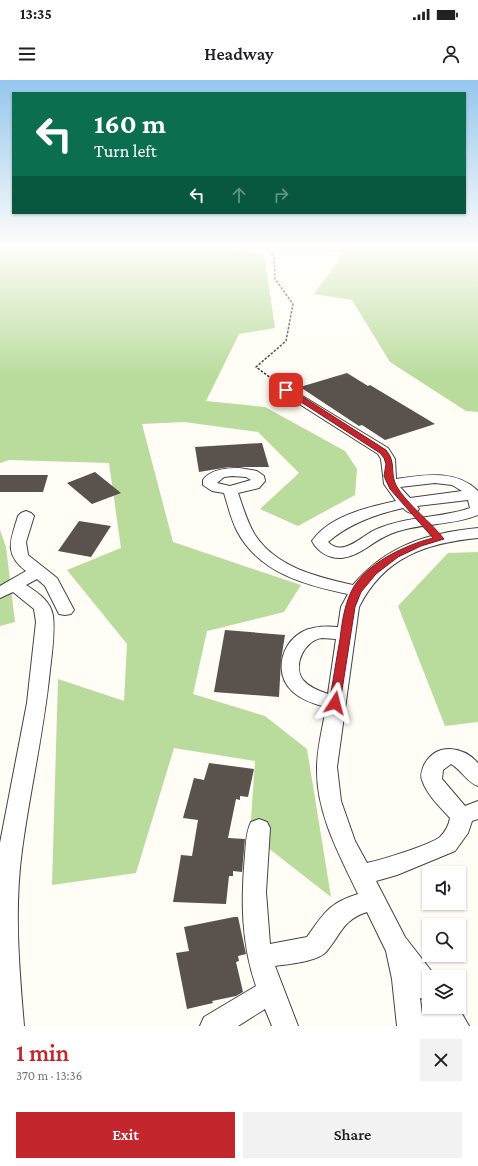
<!DOCTYPE html>
<meta charset="utf-8">
<style>
:root{--surface:#fff;--page:#f2f2f2;--text:#202124;--muted:#757577;--accent:#c4262e}
body{margin:0;font-family:"Crimson Pro",serif;background:var(--page);color:var(--text);height:100vh;display:flex;flex-direction:column;font-size:15px;white-space:nowrap}
*{box-sizing:border-box;margin:0}
p{font-size:13px;color:var(--muted)}
.icon{flex:none;width:22px;height:22px;fill:none;stroke:currentColor;stroke-width:2;stroke-linecap:round;stroke-linejoin:round}
.map{position:relative;height:946px;overflow:hidden}
.drawer{display:flex;flex-direction:column;background:var(--surface);flex:1}
.drawer>*{flex:none}
.guide{position:absolute;left:12px;top:12px;width:454px;height:122px;border-radius:0px;box-shadow:0 1px 3px #0004;background:#0b6e4f;color:#fff;overflow:hidden}
.buttons{position:absolute;left:422px;top:786px;display:grid;gap:8px}
.buttons a{display:grid;place-items:center;width:44px;height:44px;border-radius:0px;background:var(--surface);box-shadow:0 1px 3px #0004;font-size:20px}
.pin{position:absolute;display:grid;place-items:center;width:34px;height:34px;color:#fff;margin:-17px;border-radius:8px;box-shadow:0 2px 6px #0006}
.me{position:absolute;width:44px;margin:-22px;rotate:9deg;stroke-linejoin:round;filter:drop-shadow(0 0 3px #0008)}
.turn{display:flex;align-items:center;gap:14px;height:84px;padding:0 16px;font-size:18px}
.turn .icon{width:52px;height:52px;stroke-width:2.5}
.turn b{display:block;font-size:28px;line-height:34px}
.lanes{display:flex;align-items:center;height:38px;padding:0 16px;background:#0003;justify-content:center;gap:20px;direction:ltr}
.lanes .off{opacity:.35}
.round{display:grid;place-items:center;flex:none;width:42px;height:42px;border-radius:0px;background:var(--page)}
.head{display:flex;align-items:center;justify-content:space-between;height:68px;padding:0 16px}
h1{font-size:24px;font-weight:600;line-height:30px;color:var(--accent)}
.cta{display:flex;gap:8px;margin-top:auto;padding:8px 16px}
.cta a{flex:1;height:46px;border-radius:0px;background:var(--accent);color:#fff;font-size:16px;font-weight:600;line-height:46px;text-align:center}
.cta a+a{background:var(--page);color:var(--text)}
.status{display:flex;justify-content:space-between;align-items:center;height:28px;padding:0 20px;background:var(--surface);direction:ltr}
.status svg{height:11px;fill:currentColor}
header{display:flex;justify-content:space-between;align-items:center;height:52px;padding:0 16px;background:var(--surface);font-size:18px;font-weight:600}
.map>svg:first-child{display:block}
.forest{fill:#b9dc9c}
.building{fill:#5a524d}
.lines{fill:none;stroke-linecap:round;stroke-linejoin:round}
.minor-casing{stroke:#444;stroke-width:2}
.path{stroke:#333;stroke-width:1.5;stroke-dasharray:2.5 1.5;stroke-linecap:butt}
.minor{fill:#fff;fill-rule:evenodd}
.route{fill:#c4262e;stroke:#7f191e}
</style>
<div class="status"><b>13:35</b><svg viewBox="0 0 49 12"><path d="M0 12V9h3v3zM5 12V6h3v6zM10 12V3h3v9zM15 12V0h3v12zM26 1h20v11H26zM47 4h2v5h-2z"/></svg></div>
<header><svg class="icon" aria-label="menu" viewBox="0 0 24 24"><path d="M4 6h16M4 12h16M4 18h16"/></svg>Headway<svg class="icon" aria-label="person" viewBox="0 0 24 24"><circle cx="12" cy="8" r="4"/><path d="M4 21q1-7 8-7t8 7"/></svg></header>
<div class="map">
<svg width="478" height="946" viewBox="0 0 478 946">
<rect width="100%" height="100%" fill="#fffdf5"/>
<path class="forest" d="M0 166H206L264 174 275 248 239 254 206 321 265 327 345 371 357 389 355 415 298 446 260 429 299 393 258 352 184 342 142 344 173 462 301 505 284 532 207 551 193 614 265 636 307 669 331 817 250 754 255 681 174 668 136 793 52 805 58 599 124 621 127 564 67 490 121 468 109 383 9 380 0 383Z
M296 166H478V332L466 331 390 282 352 220 314 214 344 173Z
M0 450 6 467 15 542 0 546Z
M478 472V642L445 646 398 526 448 473Z"/>
<path class="building" d="M347 293 368 306 370 305 435 344 385 360 362 345 359 346 300 307Z
M262 363 269 387H229L199 392 195 367Z
M95 392 121 413 92 424 67 403Z
M0 395H48L43 412H0Z
M79 441 111 446 91 477 58 471Z
M225 550 285 555 281 580 279 617 214 612Z
M209 683 254 689 248 717 240 716V720L236 719 228 758 245 759 242 792 233 791V796H229L226 824 173 822 181 775 192 776 198 740 183 738 194 698 204 700Z
M234 837H238L246 874 238 876 239 881 236 882 243 912 236 916 212 921 213 923 187 929 176 873 189 871 184 847Z"/>
<g class="lines">
<defs>
<path id="minor" d="M286 306 388 368 395 379 396 399C425 395 456 389 478 411V435C448 447 415 442 386 456 371 463 359 476 342 478 329 479 318 472 312 461 329 436 368 427 396 421L384 404 381 379 378 374 282 313 280 310ZM435 403 452 405 462 411 410 418 400 407ZM468 420 470 428 464 430C435 438 405 437 377 449 362 455 343 478 328 462 350 443 376 434 403 428 408 433 411 434 417 432L419 429 417 426Z
M239 388 257 391 264 396 265 401 259 408 238 413C243 427 247 442 255 455 277 488 318 497 353 505 387 465 428 453 478 448V458C426 463 384 477 359 527L337 687 341 721 355 761 367 783C381 780 430 765 440 757 445 752 449 745 450 738 440 727 427 715 422 700 420 695 422 690 424 685 436 662 463 666 478 683V706C466 702 462 690 451 684L443 690 442 699 465 726 478 721V739L472 741 468 753 455 771 397 795 376 801 405 857 436 897H429V921L420 918 422 934 431 932 429 927H458L469 946H397L392 899 386 871 367 832C342 840 341 855 326 872 316 882 288 884 275 886L298 946H272L265 929 238 946H200L204 937 256 906C241 863 241 819 245 775 246 763 246 752 251 742L259 739 267 742 270 748 266 812 270 864 307 857C324 833 329 823 358 814 339 774 316 733 317 688 317 668 323 647 326 627 314 624 302 620 293 612 274 595 280 564 302 552 313 546 326 546 338 547L341 527 348 514C305 505 259 493 237 451 231 439 228 426 224 413L212 411 203 405V400C211 389 227 388 239 388ZM232 396 246 397 251 400 230 406 217 403 224 397ZM322 558 336 559 328 614C319 611 309 607 303 600 292 585 305 560 322 558Z
M26 431 31 433 34 436 26 462 28 475 57 498 74 530 71 534 65 535 59 534 45 506 37 499 26 505C37 512 51 521 53 536 55 553 52 572 50 590 44 651 30 710 22 770 14 829 19 887 24 946H0V763L27 623 36 542 34 529 13 512 0 518V506L26 491C3 473 11 460 18 436L21 433Z"/>
</defs>
<use href="#minor" class="minor-casing"/>
<path class="path" d="M263 166 274 176 275 199 293 224 286 261 256 287 279 304"/>
<use href="#minor" class="minor"/>
</g>
<linearGradient id="sky" x2="0" y2="1"><stop stop-color="#95c6ee"/><stop offset="0.56" stop-color="#fffefa"/><stop offset="1" stop-color="#fffefa" stop-opacity="0"/></linearGradient>
<rect width="478" height="298" fill="url(#sky)"/>
<path class="route" d="M284 308H289L386 370C397 383 389 393 397 407 407 424 431 442 444 459L421 466 398 477 376 494 361 512 355 527 340 623 335 627 329 623C333 602 336 581 340 559 342 543 344 527 351 512 364 484 405 465 433 458L390 409 384 396 386 384 384 378 380 373 284 311Z"/>
</svg>
<div class="buttons">
<a><svg class="icon" aria-label="sound" viewBox="0 0 24 24"><path d="M4 9h4l5-4v14l-5-4H4zM17 9q2 3 0 6"/></svg></a>
<a><svg class="icon" aria-label="search" viewBox="0 0 24 24"><circle cx="10" cy="10" r="6"/><path d="M15 15l6 6"/></svg></a>
<a><svg class="icon" aria-label="layers" viewBox="0 0 24 24"><path d="M12 4l9 5-9 5-9-5zM3 14l9 5 9-5"/></svg></a>
</div>
<div class="pin" style="left:286px;top:310px;background:#d93025"><svg class="icon" aria-label="arrive" viewBox="0 0 24 24"><path d="M6 21V4h12l-3 4 3 4H6"/></svg></div>
<svg class="me" style="left:335px;top:623px" viewBox="-20 -20 40 40"><path d="M0-17L14 15 0 8-14 15z" fill="#c4262e" stroke="#fff" stroke-width="4"/></svg>
<div class="guide">
<div class="turn"><svg class="icon" aria-label="left" viewBox="0 0 24 24"><path d="M17 20v-9H6M10 6l-5 5 5 5"/></svg><div><b>160 m</b>Turn left</div></div>
<div class="lanes"><svg class="icon" aria-label="left" viewBox="0 0 24 24"><path d="M17 20v-9H6M10 6l-5 5 5 5"/></svg><svg class="icon off" aria-label="ahead" viewBox="0 0 24 24"><path d="M12 20V5M6 11l6-6 6 6"/></svg><svg class="icon off" aria-label="right" viewBox="0 0 24 24"><path d="M7 20v-9h11M14 6l5 5-5 5"/></svg></div>
</div>
</div>
<section class="drawer">
<div class="head"><div><h1>1 min</h1><p>370 m · 13:36</p></div><a class="round"><svg class="icon" aria-label="close" viewBox="0 0 24 24"><path d="M6 6l12 12M18 6L6 18"/></svg></a></div>
<div class="cta"><a>Exit</a><a>Share</a></div>
</section>
